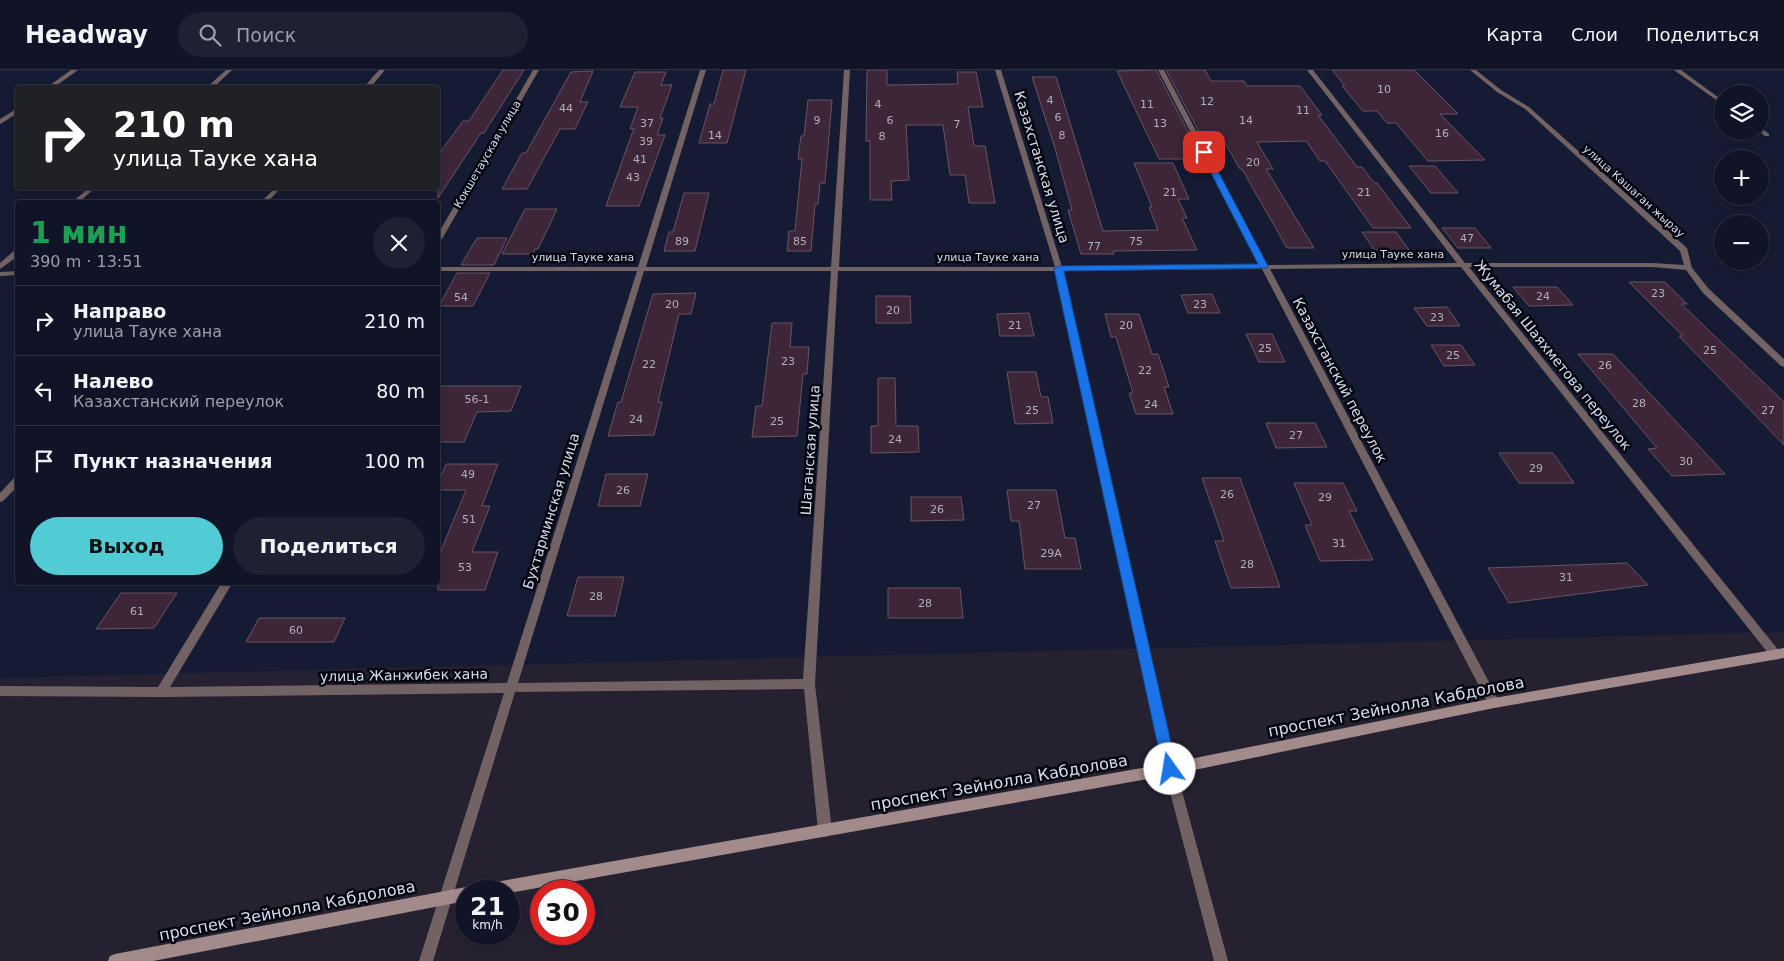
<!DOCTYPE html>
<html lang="ru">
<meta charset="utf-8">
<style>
:root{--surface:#101426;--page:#1e2132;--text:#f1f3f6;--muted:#9c9ea7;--line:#303343;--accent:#51ccd4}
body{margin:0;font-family:"DejaVu Sans",sans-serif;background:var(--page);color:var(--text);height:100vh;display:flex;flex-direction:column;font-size:19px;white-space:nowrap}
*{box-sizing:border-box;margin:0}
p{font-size:16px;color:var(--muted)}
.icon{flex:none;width:28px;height:28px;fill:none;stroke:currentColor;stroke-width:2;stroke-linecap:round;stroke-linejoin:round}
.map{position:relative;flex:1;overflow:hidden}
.sheet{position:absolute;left:15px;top:130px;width:425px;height:385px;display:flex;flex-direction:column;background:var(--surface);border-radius:5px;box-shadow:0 2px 8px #0003,0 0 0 1px var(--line)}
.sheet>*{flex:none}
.guide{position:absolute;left:15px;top:15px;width:425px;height:105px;border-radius:5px;box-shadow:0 2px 8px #0003,0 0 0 1px var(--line);background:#202124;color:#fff;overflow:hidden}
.tools{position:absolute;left:1714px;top:15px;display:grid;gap:10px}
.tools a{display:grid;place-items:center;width:55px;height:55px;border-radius:50%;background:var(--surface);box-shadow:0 2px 8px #0003,0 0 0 1px var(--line);font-size:25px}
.speed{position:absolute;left:455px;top:810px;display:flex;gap:10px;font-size:25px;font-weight:700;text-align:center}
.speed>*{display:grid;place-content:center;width:65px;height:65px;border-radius:50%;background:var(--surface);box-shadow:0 2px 8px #0003,0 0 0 1px var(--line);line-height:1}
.speed small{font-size:12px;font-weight:400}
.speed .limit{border:8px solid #d22;background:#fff;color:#111}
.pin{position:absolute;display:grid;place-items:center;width:42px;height:42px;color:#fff;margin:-21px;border-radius:10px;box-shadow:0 2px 8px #0006}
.me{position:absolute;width:55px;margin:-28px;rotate:347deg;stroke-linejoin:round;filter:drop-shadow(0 0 4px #0008)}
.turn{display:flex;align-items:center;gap:18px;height:105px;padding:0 15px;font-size:22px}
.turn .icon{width:65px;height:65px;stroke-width:2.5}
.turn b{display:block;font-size:35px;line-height:42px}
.round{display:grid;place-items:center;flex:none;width:52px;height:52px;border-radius:26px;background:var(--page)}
.summary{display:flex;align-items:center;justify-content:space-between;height:85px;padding:0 15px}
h1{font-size:30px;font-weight:700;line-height:38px;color:#1e9e55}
.cta{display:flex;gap:10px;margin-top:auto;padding:10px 15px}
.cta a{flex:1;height:58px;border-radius:30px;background:var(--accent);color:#111;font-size:20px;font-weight:700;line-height:58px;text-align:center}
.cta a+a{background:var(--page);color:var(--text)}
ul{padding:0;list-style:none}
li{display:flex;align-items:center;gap:15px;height:70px;padding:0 15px;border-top:1px solid var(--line)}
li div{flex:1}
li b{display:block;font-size:19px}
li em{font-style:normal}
header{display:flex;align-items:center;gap:30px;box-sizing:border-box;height:70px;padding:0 25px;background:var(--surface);border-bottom:1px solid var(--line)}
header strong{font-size:24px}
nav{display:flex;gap:28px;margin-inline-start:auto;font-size:18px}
.search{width:350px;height:45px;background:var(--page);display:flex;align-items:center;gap:12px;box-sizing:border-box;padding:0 18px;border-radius:28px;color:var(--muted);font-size:19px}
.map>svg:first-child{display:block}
.industrial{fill:#252131;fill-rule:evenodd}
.building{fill:#3c2638;stroke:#6b5266}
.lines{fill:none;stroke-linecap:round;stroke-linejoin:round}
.minor{fill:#726263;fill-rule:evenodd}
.secondary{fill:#a48b8b;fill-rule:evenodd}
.route{fill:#1a73e8;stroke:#114b97}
.labels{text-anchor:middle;stroke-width:5;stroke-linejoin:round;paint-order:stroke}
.number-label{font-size:11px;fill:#b0afbf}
.far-street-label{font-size:11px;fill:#d7ddec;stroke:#050710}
.street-label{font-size:14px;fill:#d7ddec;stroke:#050710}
.near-street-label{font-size:16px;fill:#d7ddec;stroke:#050710}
</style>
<header>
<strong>Headway</strong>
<div class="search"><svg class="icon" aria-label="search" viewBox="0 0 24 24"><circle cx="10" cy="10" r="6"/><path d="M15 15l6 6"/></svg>Поиск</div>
<nav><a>Карта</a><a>Слои</a><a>Поделиться</a></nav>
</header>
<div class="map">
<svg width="1784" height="891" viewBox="0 0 1784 891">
<rect width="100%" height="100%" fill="#151b32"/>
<path class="industrial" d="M1784 562V891H0V608ZM466 821H509V864H466ZM541 821H584V864H541Z"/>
<path class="building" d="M503 0H524L484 63H481L438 128V85L463 51H469Z
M723 0H746L727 73H699L710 34H714Z
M867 0H887V15L958 14 957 2H976L983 37H968L974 76H985L995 133H969L965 105H950L943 55H906L909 110 891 111 892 130H870V71H866Z
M1156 0 1194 73H1183L1190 89H1159L1117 1Z
M1166 0H1205L1211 11H1244L1247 16H1300L1322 45H1318L1357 97H1362L1374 113H1377L1411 158H1373L1325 91H1320L1306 71 1257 72 1273 99H1266L1314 178H1287L1242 99H1240L1225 73H1205Z
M1332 0H1414L1458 44H1440L1485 90 1428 91 1396 53H1387L1377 41H1363L1342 16H1345Z
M593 1 580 32H588L575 59H560L527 119H502L522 83H526L571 2Z
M635 2H666L661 15H672L660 48H663L657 65H665L639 136H606L634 58 630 59 638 37H620Z
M1032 7H1056L1103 161 1158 160 1149 137H1152L1134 93H1173L1189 129H1178L1187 148H1182L1197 180 1113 181 1114 184H1081L1068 140H1072L1055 78Z
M808 30H832L825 113H820L818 134H815L811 181H787L789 161H795L802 89H798L801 66H804Z
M1409 96H1435L1458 123H1431Z
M684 123H709L695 181H664L669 162H673Z
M525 139H557L538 179H535L533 184H502Z
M1442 158H1475L1491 178H1458Z
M1362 162H1396L1409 180 1375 181Z
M477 168H507L494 195H461Z
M457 203H490L473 236H439Z
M1629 212H1665L1687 234H1681L1784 332V375L1679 266H1683Z
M1513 217H1557L1573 235 1529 236Z
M696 223 691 244H679L658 332H662L654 365 608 366 618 332H621L653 224Z
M1212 224 1220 243H1188L1181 225Z
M876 226H910L911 253H876Z
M1447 237 1460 256H1427L1414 238Z
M1029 243 1034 266H1000L997 244Z
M1105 244H1139L1152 284H1158L1169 317H1164L1173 344H1136L1129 323H1133L1116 267H1111Z
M772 253H792L790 277H809L807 304H803L797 366 752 367 756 336H762Z
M1246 264H1272L1285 292H1259Z
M1431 275H1461L1475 295 1444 296Z
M1578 284H1613L1725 404 1672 406 1648 379 1657 378Z
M1007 302H1036L1041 327H1048L1053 353 1015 354Z
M878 308H895L896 356H918L919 382 871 383V356H878Z
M438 316H521L511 341 477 342 464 372H438Z
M1266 353H1315L1327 377 1276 378Z
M1499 383H1553L1574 413H1519Z
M446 394H498L482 436H490L472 482H498L485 520H438V488L466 420H438V414Z
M606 404H648L640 436H598Z
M1202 408H1240L1280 517 1231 518 1215 471H1224Z
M1294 413H1343L1357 441H1349L1373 490 1320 491 1305 455H1312Z
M1007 420H1056L1065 468H1075L1081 499H1025L1019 451H1011Z
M911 427H961L964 450 911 451Z
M1627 493 1648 515 1509 533 1488 498Z
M578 507H624L615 546H567Z
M888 518H960L963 548H888Z
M121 523H177L154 558 96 559Z
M259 548H345L334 572H246Z"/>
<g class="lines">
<path class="minor" d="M71 0H78L53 18H46Z
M226 0H232L213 18H206Z
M379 0H385L370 18H363Z
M533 0H539L442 169 438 171V164Z
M700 0H706L646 197H831L844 0H850L839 197H1055L995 0H1001L1062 197 1260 195 1158 0H1164L1267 195 1457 193 1307 0H1313L1465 193H1653L1684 195 1680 181 1525 39 1497 22 1470 0H1476L1501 20 1529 37 1687 178 1692 198 1709 219 1784 289V297L1781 296 1703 223 1686 200 1653 197H1469L1780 582 1782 585 1780 588 1776 590 1772 588 1461 197 1270 199 1498 629 1500 633 1498 637 1494 638 1490 637 1262 199 1063 201 1176 699 1228 891H1214L1164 699 1056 201H838L815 614 832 761 830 765 825 767 820 765 818 761 804 619 515 622 433 891H419L504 623 161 627 0 626V616L158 617 222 512H233L170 617 507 613 637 201H438V197H638ZM644 201H831L803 609 518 613Z
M1674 0H1681L1722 30V34Z
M18 38V43L0 54V49Z
M1760 57 1769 64V66H1765L1759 61Z
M89 118H95L79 132H72Z
M275 118H281L267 132H261Z
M15 180H18V186L0 199V193Z
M18 201V205L0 206V202Z
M18 406V416L3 431 0 432V423L15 407Z"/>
<path class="secondary" d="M1784 578V588L1494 638 1170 705 509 823V821H477L479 816 484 814 1170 693 1494 628Z
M466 817 472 821H466V831L153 891H108L110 886 115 884Z"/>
</g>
<path class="route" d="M1201 80 1208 82 1268 196 1267 198 1064 201 1177 699 1175 703 1170 705 1165 703 1163 699 1054 199 1059 196 1258 194 1200 82Z"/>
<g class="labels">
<g class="number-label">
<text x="1384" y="23">10</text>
<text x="1050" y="34">4</text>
<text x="1207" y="35">12</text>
<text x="878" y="38">4</text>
<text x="1147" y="38">11</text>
<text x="566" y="42">44</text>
<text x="1303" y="44">11</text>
<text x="1058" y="51">6</text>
<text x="817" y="54">9</text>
<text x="890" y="54">6</text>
<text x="1246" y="54">14</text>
<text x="647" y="57">37</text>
<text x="1160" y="57">13</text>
<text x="957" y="58">7</text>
<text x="1442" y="67">16</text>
<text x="715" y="69">14</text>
<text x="1062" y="69">8</text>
<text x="882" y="70">8</text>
<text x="646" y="75">39</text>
<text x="640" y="93">41</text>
<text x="1253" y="96">20</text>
<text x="633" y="111">43</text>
<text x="1170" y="126">21</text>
<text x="1364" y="126">21</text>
<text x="1467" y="172">47</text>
<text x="682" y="175">89</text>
<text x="800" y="175">85</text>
<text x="1136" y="175">75</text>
<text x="1094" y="180">77</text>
<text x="1658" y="227">23</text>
<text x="1543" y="230">24</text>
<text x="461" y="231">54</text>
<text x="672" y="238">20</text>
<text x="1200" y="238">23</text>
<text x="893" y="244">20</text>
<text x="1437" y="251">23</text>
<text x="1015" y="259">21</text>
<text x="1126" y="259">20</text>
<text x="1265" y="282">25</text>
<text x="1710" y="284">25</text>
<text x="1453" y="289">25</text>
<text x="788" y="295">23</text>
<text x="649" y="298">22</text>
<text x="1605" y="299">26</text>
<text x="1145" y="304">22</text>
<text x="477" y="333">56-1</text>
<text x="1639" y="337">28</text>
<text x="1151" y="338">24</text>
<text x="1032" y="344">25</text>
<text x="1768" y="344">27</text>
<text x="636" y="353">24</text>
<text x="777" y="355">25</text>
<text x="1296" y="369">27</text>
<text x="895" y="373">24</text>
<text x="1686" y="395">30</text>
<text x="1536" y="402">29</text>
<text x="468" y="408">49</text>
<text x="623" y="424">26</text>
<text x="1227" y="428">26</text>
<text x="1325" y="431">29</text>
<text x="1034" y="439">27</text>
<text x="937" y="443">26</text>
<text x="469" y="453">51</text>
<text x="1339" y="477">31</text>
<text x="1051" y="487">29А</text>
<text x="1247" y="498">28</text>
<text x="465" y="501">53</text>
<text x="1566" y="511">31</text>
<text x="596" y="530">28</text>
<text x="925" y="537">28</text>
<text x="137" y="545">61</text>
<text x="296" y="564">60</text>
</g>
<g class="far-street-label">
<text transform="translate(487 84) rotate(-60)" y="4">Кокшетауская улица</text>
<text transform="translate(1634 121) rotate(42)" y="4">улица Кашаган жырау</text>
<text x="1393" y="188">улица Тауке хана</text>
<text x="583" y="191">улица Тауке хана</text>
<text x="988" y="191">улица Тауке хана</text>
</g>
<g class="street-label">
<text transform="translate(1042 97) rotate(73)" y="5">Казахстанская улица</text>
<text transform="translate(1553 285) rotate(51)" y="5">Жумабая Шаяхметова переулок</text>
<text transform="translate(1340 310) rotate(62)" y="5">Казахстанский переулок</text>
<text transform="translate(810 380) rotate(-86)" y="5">Шаганская улица</text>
<text transform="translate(551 441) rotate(-73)" y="5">Бухтарминская улица</text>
<text transform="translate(404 605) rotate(-1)" y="5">улица Жанжибек хана</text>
</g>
<g class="near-street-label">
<text transform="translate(1396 636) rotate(-11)" y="6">проспект Зейнолла Кабдолова</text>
<text transform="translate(999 712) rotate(-10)" y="6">проспект Зейнолла Кабдолова</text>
<text transform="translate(287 840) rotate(-11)" y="6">проспект Зейнолла Кабдолова</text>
</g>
</g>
</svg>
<div class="tools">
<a><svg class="icon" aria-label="layers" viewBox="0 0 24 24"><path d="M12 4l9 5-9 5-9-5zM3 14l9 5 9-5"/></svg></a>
<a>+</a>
<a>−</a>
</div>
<div class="speed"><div>21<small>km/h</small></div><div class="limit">30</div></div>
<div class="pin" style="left:1204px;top:82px;background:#d93025"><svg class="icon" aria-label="arrive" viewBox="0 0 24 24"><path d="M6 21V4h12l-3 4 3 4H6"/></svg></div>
<svg class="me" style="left:1170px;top:699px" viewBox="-20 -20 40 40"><circle r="19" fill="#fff"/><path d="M0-13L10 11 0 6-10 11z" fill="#1a73e8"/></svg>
<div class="guide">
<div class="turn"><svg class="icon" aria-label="right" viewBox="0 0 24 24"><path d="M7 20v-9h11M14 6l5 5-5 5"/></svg><div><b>210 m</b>улица Тауке хана</div></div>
</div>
<section class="sheet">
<div class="summary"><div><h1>1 мин</h1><p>390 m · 13:51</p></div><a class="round"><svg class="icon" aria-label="close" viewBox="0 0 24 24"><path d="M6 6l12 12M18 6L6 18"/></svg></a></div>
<ul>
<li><svg class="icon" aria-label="right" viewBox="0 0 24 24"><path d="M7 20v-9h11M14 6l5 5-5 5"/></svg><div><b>Направо</b><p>улица Тауке хана</p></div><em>210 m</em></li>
<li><svg class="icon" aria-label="left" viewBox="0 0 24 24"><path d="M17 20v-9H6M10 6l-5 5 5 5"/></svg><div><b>Налево</b><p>Казахстанский переулок</p></div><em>80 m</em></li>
<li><svg class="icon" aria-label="arrive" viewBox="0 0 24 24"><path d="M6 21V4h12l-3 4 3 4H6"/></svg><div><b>Пункт назначения</b></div><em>100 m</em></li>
</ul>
<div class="cta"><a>Выход</a><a>Поделиться</a></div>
</section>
</div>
